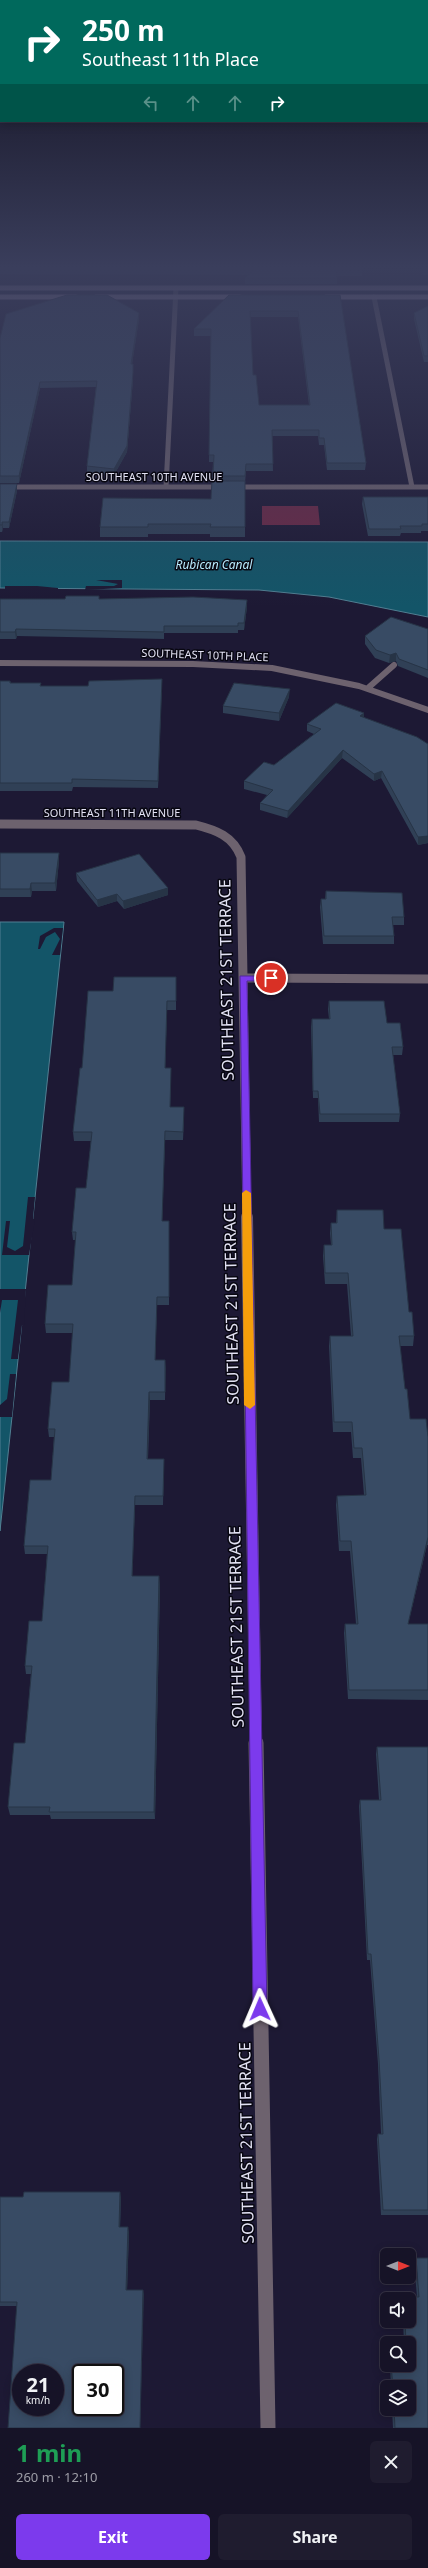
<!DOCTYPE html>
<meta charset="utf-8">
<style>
:root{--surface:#161327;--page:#1f1c2f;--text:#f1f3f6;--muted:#9e9ea7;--line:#353244;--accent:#7c3aed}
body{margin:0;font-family:"Noto Sans",sans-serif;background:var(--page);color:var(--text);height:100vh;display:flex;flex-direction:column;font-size:15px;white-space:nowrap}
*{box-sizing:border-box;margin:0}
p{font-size:13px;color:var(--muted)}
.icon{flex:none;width:22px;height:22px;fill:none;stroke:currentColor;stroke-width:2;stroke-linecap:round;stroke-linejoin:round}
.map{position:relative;height:2428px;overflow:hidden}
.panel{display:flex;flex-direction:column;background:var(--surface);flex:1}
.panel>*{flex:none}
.guide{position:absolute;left:0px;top:0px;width:428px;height:122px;box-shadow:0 2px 10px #0003,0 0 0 1px var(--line);background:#00695c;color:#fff;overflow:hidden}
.needle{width:26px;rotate:90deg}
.controls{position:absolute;left:380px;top:2248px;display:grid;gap:8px}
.controls a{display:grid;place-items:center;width:36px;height:36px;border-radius:6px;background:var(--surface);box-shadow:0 2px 10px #0003,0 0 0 1px var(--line);font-size:20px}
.speed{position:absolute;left:12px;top:2364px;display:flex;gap:8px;font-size:20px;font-weight:700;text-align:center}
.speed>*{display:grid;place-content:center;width:52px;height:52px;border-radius:50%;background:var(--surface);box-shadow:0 2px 10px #0003,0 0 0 1px var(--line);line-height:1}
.speed small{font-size:10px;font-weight:400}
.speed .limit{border:2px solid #111;border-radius:6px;background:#fff;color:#111}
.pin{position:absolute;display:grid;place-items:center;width:34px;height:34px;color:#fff;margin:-17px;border:2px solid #fff;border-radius:50%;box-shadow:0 1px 4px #0007}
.me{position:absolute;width:44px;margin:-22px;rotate:359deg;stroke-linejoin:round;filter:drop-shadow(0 0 3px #0008)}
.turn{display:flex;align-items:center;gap:14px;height:84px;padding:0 16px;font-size:18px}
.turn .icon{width:52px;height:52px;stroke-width:2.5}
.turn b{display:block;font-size:28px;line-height:34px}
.lanes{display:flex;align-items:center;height:38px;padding:0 16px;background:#0003;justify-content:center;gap:20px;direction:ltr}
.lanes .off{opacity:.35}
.round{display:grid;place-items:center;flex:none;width:42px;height:42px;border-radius:6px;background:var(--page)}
.summary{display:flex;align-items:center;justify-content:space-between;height:68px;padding:0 16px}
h1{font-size:24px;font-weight:700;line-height:30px;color:#1e9e55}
.action{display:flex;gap:8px;margin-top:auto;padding:8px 16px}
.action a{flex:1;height:46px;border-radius:6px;background:var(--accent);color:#fff;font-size:16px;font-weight:700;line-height:46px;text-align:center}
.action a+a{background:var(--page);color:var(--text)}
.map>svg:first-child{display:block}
.green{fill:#6a2946}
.water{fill:#135568;stroke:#517f92}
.pier{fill:#1d1934}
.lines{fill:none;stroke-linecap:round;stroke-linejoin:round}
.minor-far4{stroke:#6d626e;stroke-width:5}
.minor-far3{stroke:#6d626e;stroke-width:6}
.minor-far2{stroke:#6d626e;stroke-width:9}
.minor-far1{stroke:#6d626e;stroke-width:12}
.minor{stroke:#6d626e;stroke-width:15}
.major{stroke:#bda8c0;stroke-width:5}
.wall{fill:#304056;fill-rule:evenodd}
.shaded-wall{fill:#273446}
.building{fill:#384b64;stroke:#273446;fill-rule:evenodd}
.route{fill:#7c3aed;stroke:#51269a}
.slow{fill:#f59e0b}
.labels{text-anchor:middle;stroke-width:3;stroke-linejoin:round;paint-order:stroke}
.far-street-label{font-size:11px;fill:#e3e2f4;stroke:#080711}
.far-water-label{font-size:12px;font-style:italic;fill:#b8ebfe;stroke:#080711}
.near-street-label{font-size:16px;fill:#e3e2f4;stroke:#080711}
</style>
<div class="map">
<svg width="428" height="2428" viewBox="0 0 428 2428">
<rect width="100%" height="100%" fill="#1d1934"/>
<path class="green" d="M262 506H318L320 525H262Z"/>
<path class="water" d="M0 541 428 542V617L329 597 259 590 0 588Z
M0 922H64L0 1531Z"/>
<path class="pier" d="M96 580H122V588L85 590 86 586H114L118 584Z
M5 586H37L58 588V590H5Z
M54 928H63L60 955H52L60 939 55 932 46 937 40 949H38L40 936Z
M28 1197H35L33 1219H35L29 1255H2L6 1221H10L7 1247 15 1251 23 1246Z
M0 1289H26L24 1325H22L18 1359H11L18 1300H2L0 1313Z
M10 1374H16L12 1417H0V1405L7 1399Z"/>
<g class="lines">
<path class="minor-far4" d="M374 297 412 487
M0 487H428
M166 487 176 288"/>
<path class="minor-far3" d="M0 663 193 664 272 668 359 686 428 710
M368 688 394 665"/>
<path class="minor-far2" d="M0 824 196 825C216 830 233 836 241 857L247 1218
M243 978 428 979"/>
<path class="minor-far1" d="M247 1217 256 1744"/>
<path class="minor" d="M256 1743 268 2428"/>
<path class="major" d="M0 288H428
M0 297H76
M96 297H240
M326 297H428"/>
</g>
<path class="wall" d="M0 267H362V276H337V284H245V278L249 275 0 274Z
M421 267H428V275H423Z
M229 295H340L366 463 365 470H327L324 445H319L318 436H272L273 471H246L245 483V537H210V534H148V537H100V527L211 499 213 462H209L211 336H194V329ZM250 317H298L309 405H259L253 375Z
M428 306V362H424L414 319V313Z
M139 313V319L132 364H133V379L127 452 114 475 87 473V466L96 387 40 388 19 483H0V338Z
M0 484H17V491L9 528H3L2 532H0Z
M363 497H428V531H421V533H401L400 536H368L362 504Z
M0 599H99L247 600V607L244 630H238V633H164V639L17 636 16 639H0Z
M428 629V678L398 666 396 661 389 663 375 658 365 644V636Z
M162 679 158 788 73 787 72 791H0V681H10L11 683H41V686H88Z
M289 697 279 721 223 713V706Z
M364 717 428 843 418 845 381 778 374 781 342 758 287 818 260 810V803L267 795 244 789V781L274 765 314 734 307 731V724Z
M0 853H59V861L56 891H32L31 897H0Z
M76 873 168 888V895L124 909 117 901 98 907 77 881Z
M326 891 404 917V925H393L394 936V944H323L320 907 321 899H325Z
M176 985V1010H167L165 1068H171L170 1107H184L183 1140H165L162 1221H169V1305H157L155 1360H165V1400H150L148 1459H164L163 1505H135L132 1576 160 1584 155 1819H51L50 1815H10L8 1807 25 1743 31 1674H26L25 1666 42 1621 47 1554H25L24 1546 51 1480 54 1437H49L48 1429 69 1382 73 1333H46L45 1324 72 1285 76 1240H73L72 1232 86 1188 91 1141H74L73 1132 82 1068 113 991Z
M329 1001 387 1023 403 1047 402 1055H393L400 1114 399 1122H319L318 1098H313L311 1027 312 1019H329L328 1009Z
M337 1210 384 1229 409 1312 414 1336 413 1346H400L405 1389 410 1419 428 1437V1545H427L408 1624H428V1700L348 1699 344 1633 345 1624H356L350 1551H339L336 1505 337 1496 364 1495 361 1458H353L351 1432H333L329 1346 330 1336H351L347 1284H325L323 1256 324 1245H331L330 1233 331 1223H336Z
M377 1747H428V2215H381L377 2139 378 2134H381L378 2064 370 1960H367L359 1806 360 1800H379L376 1754Z
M0 2197H121L120 2227 129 2232 127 2290 144 2294 17 2306H0Z
M416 2258 428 2428H393L392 2409H409V2387H391L390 2365H409V2343H404L403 2321H409V2299H402L403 2297H417L414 2262Z"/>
<path class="shaded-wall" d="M139 313V319L131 370V364Z
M133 364V379L127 452 114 475V469Z
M40 382V388L19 483V476Z
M17 484V491L9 528V522Z
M2 522 3 528 2 532Z
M247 600V607L244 630V623Z
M16 629 17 636 16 639 15 632Z
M396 653V661L389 663 390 655Z
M162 679V686L158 788V781Z
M290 689 289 697 279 721V713Z
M364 713V721L360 716Z
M343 750 342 758 287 818 288 811Z
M382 771 381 778 374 781V774Z
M428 836V843L418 845V837Z
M59 853V861L56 891 55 883Z
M31 883 32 891 31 897 30 889Z
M168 888V895L124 909 123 901Z
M117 894V901L98 907 97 900Z
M167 1001V1010L165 1077V1068Z
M184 1107V1116L183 1140V1132Z
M165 1131V1140L162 1230V1221Z
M157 1297V1305L155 1368V1360Z
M165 1360 166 1368 165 1400Z
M149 1392 150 1400 147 1467V1459Z
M135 1496V1505L132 1584V1576Z
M428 1537 427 1545 406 1633 408 1624Z
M159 1576 160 1584 155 1819 154 1812Z
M120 2192 121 2197 120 2232 119 2227Z
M128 2227 129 2232 127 2294 126 2290Z
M143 2290 144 2294 140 2428Z"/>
<path class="building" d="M0 267H362V270H336L337 278H245L255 269 0 268Z
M423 267H428V269H423Z
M67 295H107L139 313 131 364H133V372L127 446 114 469 87 466 97 381 40 382 19 476H0V338L6 314Z
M229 295H340L366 463H327L324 438H319V430H272L273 464H246L245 476H213L214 455H209L211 329H194ZM250 311H298L310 405H259L256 375H253Z
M428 306V356H424L414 313Z
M212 481H245V527H210L211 524H148V527H100L103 498 211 499Z
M0 484H17L9 522H2V525H0Z
M363 497H428V524H422V526H400L401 529H369Z
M66 596H99V599L193 597 247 600 244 623H238V626H164V632L16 629 15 632H0V599H65Z
M391 617 428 629V670L399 659 396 653 390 655 376 650 365 636Z
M162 679 158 781 72 779V783H0V681H10V683H41L40 686H88L89 681Z
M234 683 290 689 279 713 223 706Z
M336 703 364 713 360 716 417 737 428 744V836L418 837 382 771 374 774 343 750 288 811 260 803 273 790 244 781 264 762 274 765 321 729 307 724Z
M0 853H59L55 883H31L30 889H0Z
M139 854 168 888 123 901 117 894 97 900 76 873Z
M326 891 402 893 404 917H392L394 936H324L321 899H326Z
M114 977H176V1001H167L165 1068H171L170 1107H184L183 1132 165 1131 162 1221H169V1297H157L155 1360H165V1392H149L147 1459H164L163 1496H135L132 1576H159L154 1812H49L50 1807H8L14 1743H25L32 1666H25L29 1621H42L48 1546H24L30 1480H51L55 1429H48L52 1382H69L73 1324H45L48 1285H72L76 1232H72L76 1188H86L92 1132H73L80 1068H82L88 991H113Z
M329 1001H384L387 1023H400L403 1047H392L400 1114H320L318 1091H313L312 1019H330Z
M337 1210H383L384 1229H401L409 1312H412L414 1336H399L405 1389H407L410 1419H426L428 1437V1537L408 1624H428V1690H349L345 1624H358L351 1541H340L337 1496 366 1495 362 1448H354L352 1422H334L330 1336H353L348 1273H325L324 1245H332L331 1223H337Z
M377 1747H428V2210H383L378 2134H383L379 2059 371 1954H368L360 1800H381Z
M24 2192H120L119 2227H128L126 2290H143L140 2428H8L17 2302H0V2197H23ZM21 2373H55V2407H21ZM81 2373H115V2407H81Z
M416 2258H428V2428H395L394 2409H409V2387H393L391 2365H409V2343H406L405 2321H409V2299H403V2297H419Z"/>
<linearGradient id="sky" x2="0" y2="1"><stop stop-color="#100e1d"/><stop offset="0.44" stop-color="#3a3e5c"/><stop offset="1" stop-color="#3a3e5c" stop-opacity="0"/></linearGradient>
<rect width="428" height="607" fill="url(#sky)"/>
<path class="route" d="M240 976H271L275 978 271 981H247L267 2009 265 2013 260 2015 255 2013 253 2009Z"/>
<path class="slow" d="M246 1190 251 1193 255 1405 250 1409 244 1405 242 1193Z"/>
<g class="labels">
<g class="far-street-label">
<text x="154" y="481">SOUTHEAST 10TH AVENUE</text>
<text transform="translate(205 655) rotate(2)" y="4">SOUTHEAST 10TH PLACE</text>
<text x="112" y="817">SOUTHEAST 11TH AVENUE</text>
</g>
<g class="far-water-label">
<text x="214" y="569">Rubican Canal</text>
</g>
<g class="near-street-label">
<text transform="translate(226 980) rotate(-91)" y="6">SOUTHEAST 21ST TERRACE</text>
<text transform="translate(231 1304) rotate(-91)" y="6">SOUTHEAST 21ST TERRACE</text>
<text transform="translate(236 1627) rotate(-91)" y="6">SOUTHEAST 21ST TERRACE</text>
<text transform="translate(246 2143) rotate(-91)" y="6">SOUTHEAST 21ST TERRACE</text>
</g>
</g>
</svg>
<div class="controls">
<a><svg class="needle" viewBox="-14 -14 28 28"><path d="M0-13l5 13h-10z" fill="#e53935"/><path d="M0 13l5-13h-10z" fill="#9e9ea7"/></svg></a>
<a><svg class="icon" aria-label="sound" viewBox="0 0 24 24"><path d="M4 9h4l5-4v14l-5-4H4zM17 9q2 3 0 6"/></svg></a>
<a><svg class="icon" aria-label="search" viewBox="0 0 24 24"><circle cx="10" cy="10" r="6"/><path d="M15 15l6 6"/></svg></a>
<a><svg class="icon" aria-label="layers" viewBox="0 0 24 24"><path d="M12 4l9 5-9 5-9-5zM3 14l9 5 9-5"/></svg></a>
</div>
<div class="speed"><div>21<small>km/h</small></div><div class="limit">30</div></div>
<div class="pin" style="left:271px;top:978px;background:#d93025"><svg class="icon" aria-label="arrive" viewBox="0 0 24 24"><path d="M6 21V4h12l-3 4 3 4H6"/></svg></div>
<svg class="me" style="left:260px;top:2009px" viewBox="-20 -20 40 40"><path d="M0-17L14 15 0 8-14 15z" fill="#7c3aed" stroke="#fff" stroke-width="4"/></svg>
<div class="guide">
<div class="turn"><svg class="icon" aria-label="right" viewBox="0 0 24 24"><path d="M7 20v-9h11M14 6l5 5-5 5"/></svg><div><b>250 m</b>Southeast 11th Place</div></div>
<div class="lanes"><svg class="icon off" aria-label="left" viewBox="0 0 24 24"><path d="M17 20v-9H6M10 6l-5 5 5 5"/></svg><svg class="icon off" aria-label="ahead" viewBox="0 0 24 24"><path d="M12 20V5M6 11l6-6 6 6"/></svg><svg class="icon off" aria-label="ahead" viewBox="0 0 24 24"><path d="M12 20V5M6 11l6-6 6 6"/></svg><svg class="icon" aria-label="right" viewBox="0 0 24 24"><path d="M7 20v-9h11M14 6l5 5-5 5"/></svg></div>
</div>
</div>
<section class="panel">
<div class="summary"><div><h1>1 min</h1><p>260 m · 12:10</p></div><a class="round"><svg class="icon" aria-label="close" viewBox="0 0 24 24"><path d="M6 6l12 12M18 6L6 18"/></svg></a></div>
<div class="action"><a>Exit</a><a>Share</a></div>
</section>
